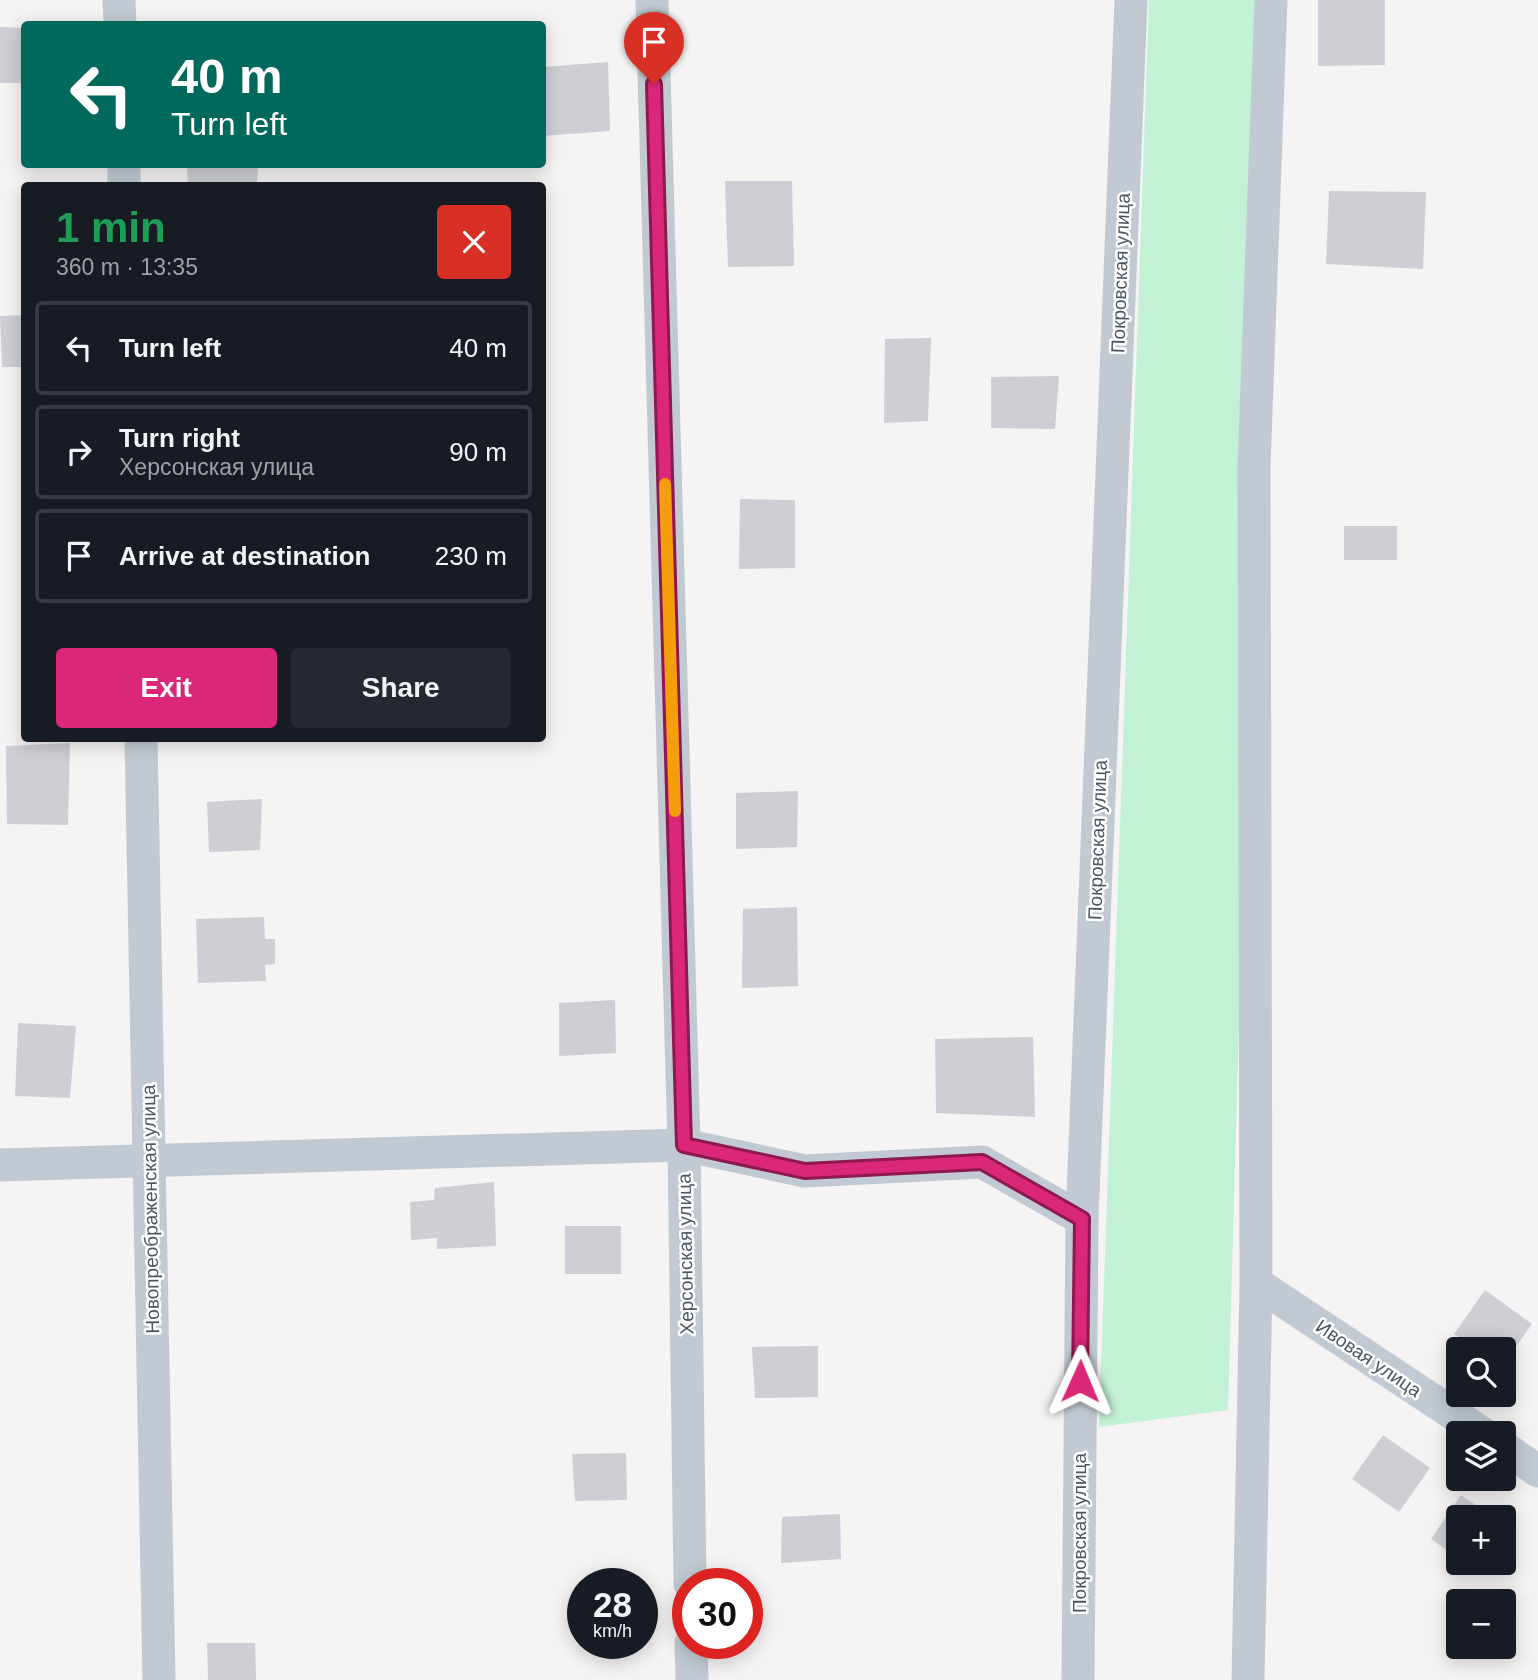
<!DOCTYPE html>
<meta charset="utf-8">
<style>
:root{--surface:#171b24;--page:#242831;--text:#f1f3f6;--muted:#9ea1a6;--line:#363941;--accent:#db2777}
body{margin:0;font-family:Arial,sans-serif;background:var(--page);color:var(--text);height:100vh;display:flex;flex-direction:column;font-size:26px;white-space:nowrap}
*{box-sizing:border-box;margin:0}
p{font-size:23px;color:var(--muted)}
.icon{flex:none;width:38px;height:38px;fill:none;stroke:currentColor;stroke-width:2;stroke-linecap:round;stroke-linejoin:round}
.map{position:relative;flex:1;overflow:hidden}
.details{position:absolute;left:21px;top:182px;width:525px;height:560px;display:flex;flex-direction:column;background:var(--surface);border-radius:7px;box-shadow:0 4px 18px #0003}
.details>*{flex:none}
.guide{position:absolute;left:21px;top:21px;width:525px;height:147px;border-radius:7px;box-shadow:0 4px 18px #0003;background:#00695c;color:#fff;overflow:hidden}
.fabs{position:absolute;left:1446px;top:1337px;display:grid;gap:14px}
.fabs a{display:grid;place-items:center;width:70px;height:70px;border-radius:7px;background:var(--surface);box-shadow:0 4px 18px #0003;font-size:35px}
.speed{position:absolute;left:567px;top:1568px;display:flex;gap:14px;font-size:35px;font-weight:700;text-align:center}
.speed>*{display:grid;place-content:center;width:91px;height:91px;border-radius:50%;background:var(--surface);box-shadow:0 4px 18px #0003;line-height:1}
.speed small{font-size:18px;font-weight:400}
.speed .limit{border:10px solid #d22;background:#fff;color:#111}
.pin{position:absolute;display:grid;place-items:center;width:60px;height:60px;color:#fff;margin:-72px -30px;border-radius:50% 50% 50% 0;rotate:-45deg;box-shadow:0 0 7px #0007}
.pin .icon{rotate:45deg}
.me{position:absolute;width:77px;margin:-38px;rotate:1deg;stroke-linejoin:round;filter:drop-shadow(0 0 5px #0008)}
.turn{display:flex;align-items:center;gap:24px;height:147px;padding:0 35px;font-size:32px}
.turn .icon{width:91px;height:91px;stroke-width:2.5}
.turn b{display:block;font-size:49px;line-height:60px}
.round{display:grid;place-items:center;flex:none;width:74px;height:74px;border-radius:7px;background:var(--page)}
.head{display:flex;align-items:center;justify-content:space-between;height:119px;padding:0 35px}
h1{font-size:42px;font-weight:600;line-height:52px;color:#1e9e55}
.action{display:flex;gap:14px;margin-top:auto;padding:14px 35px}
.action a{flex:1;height:80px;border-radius:7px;background:var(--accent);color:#fff;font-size:28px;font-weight:600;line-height:80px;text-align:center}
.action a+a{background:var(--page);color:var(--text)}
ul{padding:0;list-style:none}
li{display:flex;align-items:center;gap:21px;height:94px;margin:0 14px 10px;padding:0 21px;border:4px solid var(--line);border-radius:7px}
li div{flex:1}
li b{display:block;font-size:26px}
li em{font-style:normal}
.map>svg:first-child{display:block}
.green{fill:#c3f1d5}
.building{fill:#cdcfd5}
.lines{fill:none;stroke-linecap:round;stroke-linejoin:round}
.street{stroke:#c1cad2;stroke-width:33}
.route-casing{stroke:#8e194d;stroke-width:18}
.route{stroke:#db2777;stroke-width:12}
.slow{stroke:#f59e0b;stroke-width:12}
.labels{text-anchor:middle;stroke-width:5;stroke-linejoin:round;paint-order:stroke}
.street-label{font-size:19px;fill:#4a5661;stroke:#fff}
</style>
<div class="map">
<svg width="1538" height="1680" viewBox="0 0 1538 1680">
<rect width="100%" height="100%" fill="#f5f3f3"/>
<path class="green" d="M1149 0H1268L1228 1410 1099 1427Z"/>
<path class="building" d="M1318 0H1385V65L1318 66Z
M0 27 24 28V83H0Z
M608 62 610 131 542 136V67Z
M187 164H258L257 186H188Z
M725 181H792L794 266 728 267Z
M1329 191 1426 192 1423 269 1326 264Z
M24 315V367H2L0 316Z
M931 338 928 421 884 423 885 339Z
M1059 376 1055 429 991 428V377Z
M740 499 795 500V568L739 569Z
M1344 526H1397V560H1344Z
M70 743 68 825 7 824 6 746Z
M798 791 797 847 736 849V793Z
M262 799 260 850 209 852 207 802Z
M797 907 798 986 742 988 743 909Z
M264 917 265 939H275V964L265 965 266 981 198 983 196 919Z
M615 1000 616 1053 559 1056V1003Z
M18 1023 76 1026 70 1098 15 1096Z
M1033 1037 1035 1117 936 1113 935 1039Z
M494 1182 496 1246 437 1249V1238L411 1240 410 1202 434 1200 435 1188Z
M565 1226H621V1274H565Z
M1485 1290 1532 1324 1503 1365V1349H1475L1454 1334Z
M818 1346V1397L755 1398 752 1347Z
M1383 1435 1430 1468 1399 1512 1352 1479Z
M626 1453 627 1500 575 1501 572 1454Z
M1461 1495 1493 1517H1458V1558L1431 1539Z
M840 1514 841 1559 781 1563 782 1517Z
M1464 1563H1485L1478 1573Z
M207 1643H255L256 1680H208Z"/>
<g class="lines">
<path class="street" d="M119 0 120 24
M652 0 684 1145 690 1584
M124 164V186
M141 738 159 1680
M0 1165 684 1145 805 1171 982 1162 1082 1219
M1256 1283 1482 1433
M1503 1447 1538 1471
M691 1643 692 1680
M1078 1680 1082 1219 1131 0
M1248 1680 1256 1283 1254 467 1271 0"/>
</g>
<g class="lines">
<defs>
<path id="route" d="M654 84 684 1145 805 1171 982 1162 1082 1219 1080 1381"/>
</defs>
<use href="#route" class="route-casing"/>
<use href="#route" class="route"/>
<path class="slow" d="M665 484 675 811"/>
</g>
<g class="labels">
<g class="street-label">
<text transform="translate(1120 273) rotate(-88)" y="7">Покровская улица</text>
<text transform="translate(1097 840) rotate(-88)" y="7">Покровская улица</text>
<text transform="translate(150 1209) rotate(-91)" y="7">Новопреображенская улица</text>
<text transform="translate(685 1254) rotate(-91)" y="7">Херсонская улица</text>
<text transform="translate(1369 1358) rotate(34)" y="7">Ивовая улица</text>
<text transform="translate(1079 1533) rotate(-90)" y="7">Покровская улица</text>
</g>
</g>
</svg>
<div class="fabs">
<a><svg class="icon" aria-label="search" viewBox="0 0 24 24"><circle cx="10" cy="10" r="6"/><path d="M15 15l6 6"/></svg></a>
<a><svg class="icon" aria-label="layers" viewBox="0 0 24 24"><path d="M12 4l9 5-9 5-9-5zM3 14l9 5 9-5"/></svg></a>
<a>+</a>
<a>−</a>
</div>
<div class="speed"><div>28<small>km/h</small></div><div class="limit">30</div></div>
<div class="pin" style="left:654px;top:84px;background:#d93025"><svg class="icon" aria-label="arrive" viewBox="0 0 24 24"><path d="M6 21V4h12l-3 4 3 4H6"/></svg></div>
<svg class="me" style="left:1080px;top:1381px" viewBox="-20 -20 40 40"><path d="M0-17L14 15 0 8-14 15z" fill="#db2777" stroke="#fff" stroke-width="4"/></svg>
<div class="guide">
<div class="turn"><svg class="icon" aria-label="left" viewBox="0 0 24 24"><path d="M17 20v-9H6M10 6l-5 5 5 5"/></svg><div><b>40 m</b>Turn left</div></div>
</div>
<section class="details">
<div class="head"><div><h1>1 min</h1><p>360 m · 13:35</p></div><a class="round" style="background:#d93025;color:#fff"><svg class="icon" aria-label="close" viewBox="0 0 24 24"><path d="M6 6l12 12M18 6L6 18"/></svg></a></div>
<ul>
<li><svg class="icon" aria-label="left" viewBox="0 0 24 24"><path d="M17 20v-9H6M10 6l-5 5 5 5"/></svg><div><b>Turn left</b></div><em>40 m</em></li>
<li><svg class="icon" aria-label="right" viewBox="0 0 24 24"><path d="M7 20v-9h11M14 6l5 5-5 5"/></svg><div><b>Turn right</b><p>Херсонская улица</p></div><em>90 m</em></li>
<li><svg class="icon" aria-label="arrive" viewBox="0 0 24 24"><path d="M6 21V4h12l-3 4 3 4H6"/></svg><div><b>Arrive at destination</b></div><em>230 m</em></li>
</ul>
<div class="action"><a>Exit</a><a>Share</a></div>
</section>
</div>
